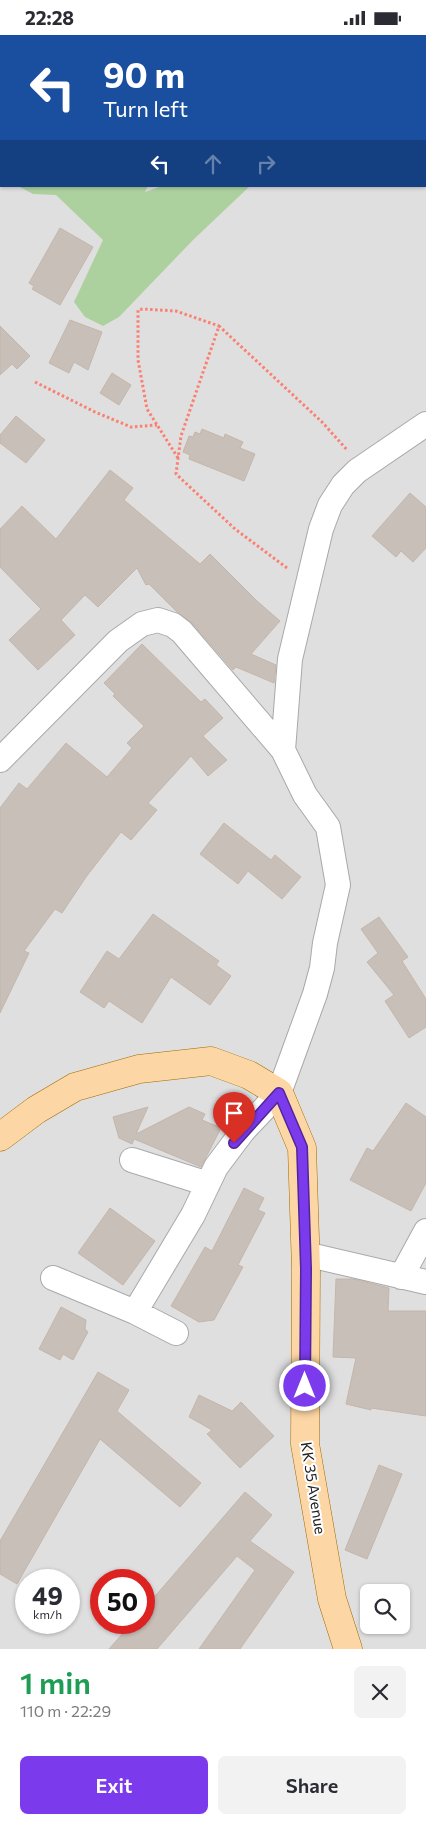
<!DOCTYPE html>
<meta charset="utf-8">
<style>
:root{--surface:#fff;--page:#f2f2f3;--text:#2b2b33;--muted:#7c7c81;--accent:#7c3aed}
body{margin:0;font-family:Commissioner,sans-serif;background:var(--page);color:var(--text);height:100vh;display:flex;flex-direction:column;font-size:19px;white-space:nowrap}
*{box-sizing:border-box;margin:0}
p{font-size:16px;color:var(--muted)}
.icon{flex:none;width:28px;height:28px;fill:none;stroke:currentColor;stroke-width:2;stroke-linecap:round;stroke-linejoin:round}
.map{position:relative;height:1614px;overflow:hidden}
.details{display:flex;flex-direction:column;background:var(--surface);flex:1}
.details>*{flex:none}
.guide{position:absolute;left:0px;top:0px;width:426px;height:152px;box-shadow:0 1px 4px #0004;background:#1a4fa0;color:#fff;overflow:hidden}
.controls{position:absolute;left:360px;top:1549px;display:grid;gap:10px}
.controls a{display:grid;place-items:center;width:50px;height:50px;border-radius:8px;background:var(--surface);box-shadow:0 1px 4px #0004;font-size:25px}
.speed{position:absolute;left:15px;top:1534px;display:flex;gap:10px;font-size:25px;font-weight:700;text-align:center}
.speed>*{display:grid;place-content:center;width:65px;height:65px;border-radius:50%;background:var(--surface);box-shadow:0 1px 4px #0004;line-height:1}
.speed small{font-size:12px;font-weight:400}
.speed .limit{border:8px solid #d22;background:#fff;color:#111}
.pin{position:absolute;display:grid;place-items:center;width:42px;height:42px;color:#fff;margin:-51px -21px;border-radius:50% 50% 50% 0;rotate:-45deg;box-shadow:0 0 5px #0007}
.pin .icon{rotate:45deg}
.me{position:absolute;width:55px;margin:-28px;rotate:0deg;stroke-linejoin:round;filter:drop-shadow(0 0 4px #0008)}
.turn{display:flex;align-items:center;gap:18px;height:105px;padding:0 20px;font-size:22px}
.turn .icon{width:65px;height:65px;stroke-width:2.5}
.turn b{display:block;font-size:35px;line-height:42px}
.lanes{display:flex;align-items:center;height:48px;padding:0 20px;background:#0003;justify-content:center;gap:25px;direction:ltr}
.lanes .off{opacity:.35}
.round{display:grid;place-items:center;flex:none;width:52px;height:52px;border-radius:8px;background:var(--page)}
.summary{display:flex;align-items:center;justify-content:space-between;height:85px;padding:0 20px}
h1{font-size:30px;font-weight:600;line-height:38px;color:#1e9e55}
.cta{display:flex;gap:10px;margin-top:auto;padding:10px 20px}
.cta a{flex:1;height:58px;border-radius:8px;background:var(--accent);color:#fff;font-size:20px;font-weight:600;line-height:58px;text-align:center}
.cta a+a{background:var(--page);color:var(--text)}
.status{display:flex;justify-content:space-between;align-items:center;height:35px;padding:0 25px;background:var(--surface);direction:ltr}
.status svg{height:14px;fill:currentColor}
.map>svg:first-child{display:block}
.residential{fill:#e0dfdf;fill-rule:evenodd}
.forest{fill:#add19e}
.building{fill:#c7bfb8;stroke:#c4b6ab}
.lines{fill:none;stroke-linecap:round;stroke-linejoin:round}
.minor-casing{stroke:#a9a9a9;stroke-width:26}
.major-casing{stroke:#a06b00;stroke-width:29}
.path{stroke:#fa8072;stroke-width:3;stroke-dasharray:2.5 2.5;stroke-linecap:butt}
.minor{stroke:#fff;stroke-width:24}
.major{stroke:#fcd6a4;stroke-width:28}
.route-casing{stroke:#51269a;stroke-width:12}
.route{stroke:#7c3aed;stroke-width:9}
.labels{text-anchor:middle;stroke-width:4;stroke-linejoin:round;paint-order:stroke}
.street-label{font-size:15px;fill:#222;stroke:#fff}
</style>
<div class="status"><b>22:28</b><svg viewBox="0 0 49 12"><path d="M0 12V9h3v3zM5 12V6h3v6zM10 12V3h3v9zM15 12V0h3v12zM26 1h20v11H26zM47 4h2v5h-2z"/></svg></div>
<div class="map">
<svg width="426" height="1614" viewBox="0 0 426 1614">
<rect width="100%" height="100%" fill="#f2efe9"/>
<path class="residential" d="M0 0H426V1614H0ZM1 1H425V151H1ZM26 1545H69V1588H26ZM101 1545H144V1588H101ZM369 1558H401V1590H369Z"/>
<path class="forest" d="M0 0H108L1 1V143Z
M18 151H148L145 157 162 151H250L193 205 119 282 103 291 85 282 74 267 103 205 56 160 33 159Z"/>
<path class="building" d="M60 193 93 212 60 270 32 254 34 251 29 248Z
M70 285 102 297 88 335 74 327 69 338 49 328Z
M0 291 30 321 17 334 12 329 0 340Z
M112 338 131 350 119 370 100 358Z
M16 381 45 405 26 428 0 408V400Z
M202 394 224 403 225 399 243 407 240 413 255 419 244 446 189 424 190 420 183 417 189 401 193 402 195 397 200 399Z
M110 435 133 453 124 465 200 529 210 519 257 566 280 586 251 619 276 630 274 648 236 632 233 635 192 588 177 577 149 549 146 550 137 533 98 572 85 560 61 585 75 600 38 635 9 605 41 574 0 532V494L22 471 56 504Z
M410 458 426 472V513L413 527 401 516 396 522 372 501Z
M142 609 201 667 205 664 223 683 203 701 227 725 208 741 191 721 148 768 157 775 131 805 121 797 86 842 62 878 55 874 24 916 29 918 0 978V773L19 748 27 754 66 708 107 742 132 713 127 708 144 691 113 661 115 659 104 648Z
M224 788 271 825 275 820 301 842 282 864 248 836 238 849 200 819Z
M153 879 219 926 216 930 231 941 210 970 171 942 142 988 109 966 104 973 80 957 107 916 119 924Z
M379 882 408 922 402 926 426 964V992L409 1003 385 966 394 960 367 927 378 918 361 894Z
M406 1068 426 1082V1148L411 1176 350 1145 367 1113 373 1116Z
M148 1072 136 1099 189 1072 205 1079 202 1085 221 1093 201 1132 134 1104 132 1109 119 1103 113 1082Z
M244 1153 264 1163 258 1175 265 1178 238 1230 243 1232 214 1285 199 1287 171 1271 205 1212 212 1216Z
M110 1173 155 1206 123 1250 78 1218Z
M336 1244H354L389 1253 388 1276H426V1381L371 1373V1375L346 1369 356 1323 333 1322Z
M61 1272 86 1285 85 1294 88 1297 73 1325 63 1319 60 1325 39 1314Z
M98 1337 129 1355 117 1376 201 1448 180 1472 100 1404 17 1549 0 1539V1506Z
M199 1360 232 1376 241 1367 274 1401 240 1433 207 1399 212 1395 189 1382Z
M379 1430 402 1439 367 1524 345 1515Z
M245 1457 272 1480 250 1506 294 1537 240 1614H199L255 1535 237 1521 157 1614H109L132 1588H144V1574Z"/>
<g class="lines">
<defs>
<path id="minor" d="M0 725 118 606 142 589 158 585 173 590 182 597 283 715
M132 1125 208 1149
M305 1219 426 1247
M401 1242 426 1196
M53 1243 135 1277 193 1180 216 1132 243 1096 279 1058 315 959 322 933 325 908 338 850 328 792 305 760 283 715 290 624 321 494 330 470 343 450 357 436 426 389
M135 1277 176 1298"/>
<path id="major" d="M0 1102 36 1075 75 1052 139 1034 211 1026 249 1040 279 1058 302 1113 306 1234 305 1409 332 1564 348 1614"/>
</defs>
<use href="#minor" class="minor-casing"/>
<use href="#major" class="major-casing"/>
<path class="path" d="M315 0V1
M425 30H426
M35 347 95 377 131 392 157 390
M178 423 147 374 138 325V275L143 274 176 276 219 291
M287 533 235 494 176 439 181 401 219 291 322 387 348 416"/>
<use href="#minor" class="minor"/>
<use href="#major" class="major"/>
</g>
<g class="lines">
<defs>
<path id="route" d="M234 1108 279 1058 302 1112 306 1234 305 1351"/>
</defs>
<use href="#route" class="route-casing"/>
<use href="#route" class="route"/>
</g>
<g class="labels">
<g class="street-label">
<text transform="translate(313 1453) rotate(81)" y="5">KK 35 Avenue</text>
</g>
</g>
</svg>
<div class="controls">
<a><svg class="icon" aria-label="search" viewBox="0 0 24 24"><circle cx="10" cy="10" r="6"/><path d="M15 15l6 6"/></svg></a>
</div>
<div class="speed"><div>49<small>km/h</small></div><div class="limit">50</div></div>
<div class="pin" style="left:234px;top:1108px;background:#d93025"><svg class="icon" aria-label="arrive" viewBox="0 0 24 24"><path d="M6 21V4h12l-3 4 3 4H6"/></svg></div>
<svg class="me" style="left:305px;top:1351px" viewBox="-20 -20 40 40"><circle r="17" fill="#7c3aed" stroke="#fff" stroke-width="3"/><path d="M0-11L8 9 0 5-8 9z" fill="#fff"/></svg>
<div class="guide">
<div class="turn"><svg class="icon" aria-label="left" viewBox="0 0 24 24"><path d="M17 20v-9H6M10 6l-5 5 5 5"/></svg><div><b>90 m</b>Turn left</div></div>
<div class="lanes"><svg class="icon" aria-label="left" viewBox="0 0 24 24"><path d="M17 20v-9H6M10 6l-5 5 5 5"/></svg><svg class="icon off" aria-label="ahead" viewBox="0 0 24 24"><path d="M12 20V5M6 11l6-6 6 6"/></svg><svg class="icon off" aria-label="right" viewBox="0 0 24 24"><path d="M7 20v-9h11M14 6l5 5-5 5"/></svg></div>
</div>
</div>
<section class="details">
<div class="summary"><div><h1>1 min</h1><p>110 m · 22:29</p></div><a class="round"><svg class="icon" aria-label="close" viewBox="0 0 24 24"><path d="M6 6l12 12M18 6L6 18"/></svg></a></div>
<div class="cta"><a>Exit</a><a>Share</a></div>
</section>
